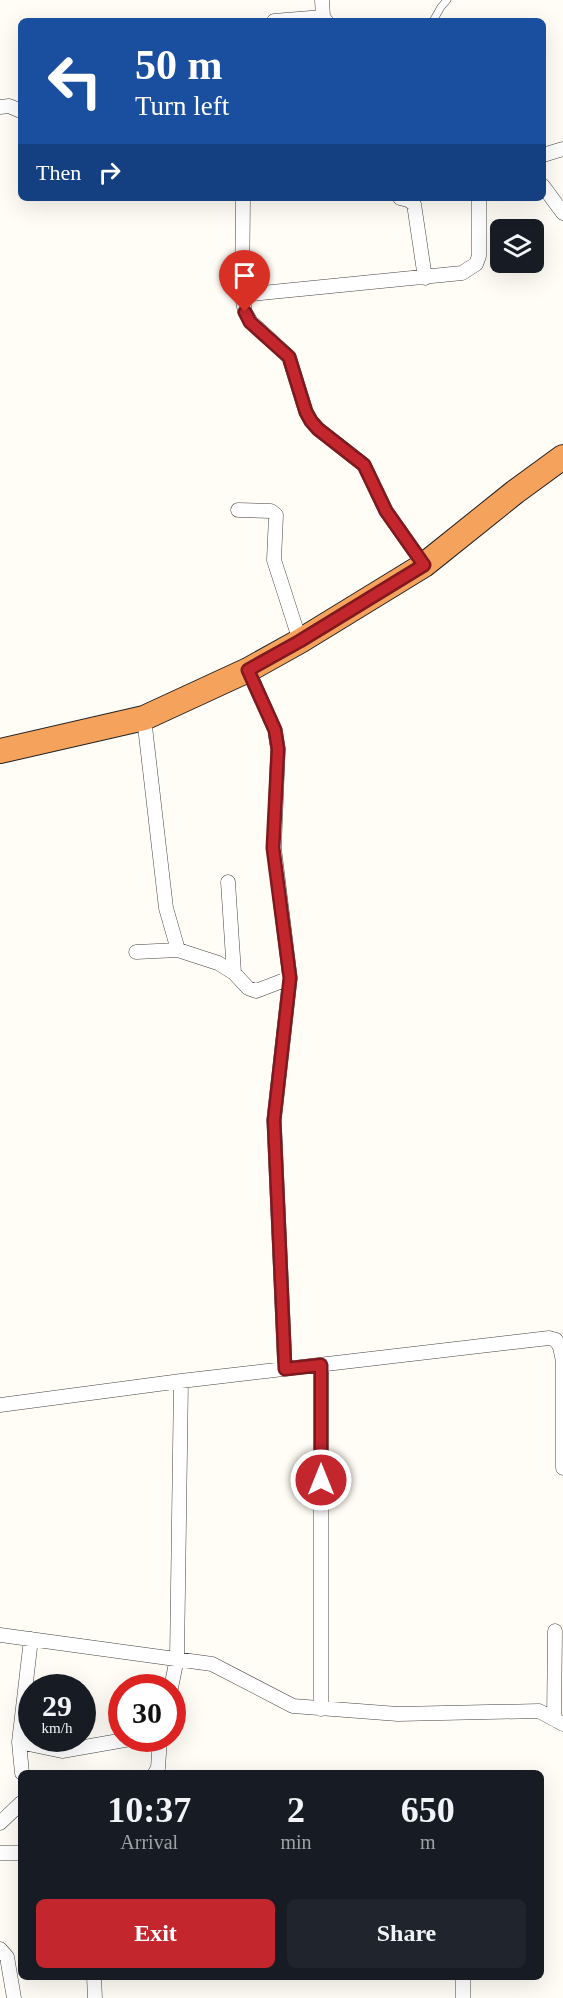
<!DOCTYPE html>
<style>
:root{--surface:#171b24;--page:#20242c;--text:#f1f3f6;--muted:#9ea1a6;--accent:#c4262e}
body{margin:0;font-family:"Times New Roman",serif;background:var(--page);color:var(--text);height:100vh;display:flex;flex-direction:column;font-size:22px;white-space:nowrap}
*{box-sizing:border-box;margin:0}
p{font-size:20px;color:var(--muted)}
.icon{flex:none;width:33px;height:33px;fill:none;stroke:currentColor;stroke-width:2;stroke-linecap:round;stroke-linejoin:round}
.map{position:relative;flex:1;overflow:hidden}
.side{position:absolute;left:18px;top:1770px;width:526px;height:210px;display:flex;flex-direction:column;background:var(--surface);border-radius:9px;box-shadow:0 6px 24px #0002}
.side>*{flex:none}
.top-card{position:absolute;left:18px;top:18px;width:528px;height:183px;border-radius:9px;box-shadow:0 6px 24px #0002;background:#1a4fa0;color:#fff;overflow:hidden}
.controls{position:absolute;left:490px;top:219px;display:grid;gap:12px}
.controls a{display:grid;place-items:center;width:54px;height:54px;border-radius:9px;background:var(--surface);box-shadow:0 6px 24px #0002;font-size:30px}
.speed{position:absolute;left:18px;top:1674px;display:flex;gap:12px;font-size:30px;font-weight:700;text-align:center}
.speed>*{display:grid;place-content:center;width:78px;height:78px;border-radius:50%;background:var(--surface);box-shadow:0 6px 24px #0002;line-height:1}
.speed small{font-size:15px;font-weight:400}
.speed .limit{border:9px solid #d22;background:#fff;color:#111}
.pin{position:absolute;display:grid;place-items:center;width:51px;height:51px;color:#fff;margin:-62px -26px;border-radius:50% 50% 50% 0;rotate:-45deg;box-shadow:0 0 6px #0007}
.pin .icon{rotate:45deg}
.me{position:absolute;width:66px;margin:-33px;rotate:0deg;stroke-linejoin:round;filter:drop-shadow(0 0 4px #0008)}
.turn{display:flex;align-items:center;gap:21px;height:126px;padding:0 18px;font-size:27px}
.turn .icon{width:78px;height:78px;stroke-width:2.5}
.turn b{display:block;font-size:42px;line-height:51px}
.then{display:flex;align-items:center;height:57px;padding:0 18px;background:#0003;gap:12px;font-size:22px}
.eta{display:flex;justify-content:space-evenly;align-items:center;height:102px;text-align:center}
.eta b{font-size:36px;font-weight:700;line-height:42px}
.primary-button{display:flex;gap:12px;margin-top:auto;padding:12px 18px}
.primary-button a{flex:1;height:69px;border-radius:9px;background:var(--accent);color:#fff;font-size:24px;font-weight:700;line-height:69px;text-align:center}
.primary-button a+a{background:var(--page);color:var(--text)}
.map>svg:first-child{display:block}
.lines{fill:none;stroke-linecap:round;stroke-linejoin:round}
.lane-casing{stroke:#444;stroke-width:8}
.street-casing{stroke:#444;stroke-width:15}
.highway-casing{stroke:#222;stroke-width:26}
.lane{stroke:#fff;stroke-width:7}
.street{stroke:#fff;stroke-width:14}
.highway{stroke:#f5a25d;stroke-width:24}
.route-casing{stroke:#7f191e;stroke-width:15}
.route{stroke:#c4262e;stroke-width:10}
</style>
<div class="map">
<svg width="563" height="1998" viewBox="0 0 563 1998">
<rect width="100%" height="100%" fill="#fffdf5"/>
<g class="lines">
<defs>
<path id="lane" d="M433 21 441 7 447 0"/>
<path id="street" d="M322 0 323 17
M274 21 323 17 326 21
M0 107 9 106 21 111
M543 155 563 149
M543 186 563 213
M243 198 242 295 245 312 251 322 289 357 306 412 311 421 318 429 364 465 386 511 424 565
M400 198 408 200 414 204 425 278
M242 295 462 273 476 264 479 256V198
M238 510 271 511 276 515 274 560 300 641
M248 670 275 730 278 749 274 848 290 978 274 1120 285 1369
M144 718 166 908 178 950
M228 882 234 973
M136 952 178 950 218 963 234 973 248 988 256 991 290 978
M321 1365V1709
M0 1405 181 1381 549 1338 556 1340 560 1347 563 1361V1468
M0 1635 212 1664 293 1706 398 1714 539 1711 563 1724
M171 1688 177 1658 181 1381
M554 1719 555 1631
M19 1742 62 1751 136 1738
M22 1773 19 1742 31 1639
M155 1773 158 1768 160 1738
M0 1823 21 1803
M0 1853H21
M0 1949 7 1957 14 1998
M94 1977 95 1998
M463 1977V1998"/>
<path id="highway" d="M0 751 144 718 248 670 300 641 424 565 515 492 563 457"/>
</defs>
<use href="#lane" class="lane-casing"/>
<use href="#street" class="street-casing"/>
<use href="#highway" class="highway-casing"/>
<use href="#lane" class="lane"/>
<use href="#street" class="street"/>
<use href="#highway" class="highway"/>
</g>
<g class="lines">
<defs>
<path id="route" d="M245 312 250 322 289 357 306 412 311 421 318 429 364 465 386 511 424 565 300 641 248 670 275 730 278 749 273 848 290 978 274 1120 285 1369 321 1365V1480"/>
</defs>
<use href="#route" class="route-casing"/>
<use href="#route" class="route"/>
</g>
</svg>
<div class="controls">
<a><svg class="icon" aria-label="layers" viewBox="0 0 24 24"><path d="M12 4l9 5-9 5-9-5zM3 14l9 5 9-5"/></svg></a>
</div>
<div class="speed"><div>29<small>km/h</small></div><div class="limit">30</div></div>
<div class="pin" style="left:245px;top:312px;background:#d93025"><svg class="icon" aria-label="arrive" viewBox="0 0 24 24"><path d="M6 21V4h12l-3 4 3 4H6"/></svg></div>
<svg class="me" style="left:321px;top:1480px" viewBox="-20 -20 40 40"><circle r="17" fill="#c4262e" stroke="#fff" stroke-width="3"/><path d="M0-11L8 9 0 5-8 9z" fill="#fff"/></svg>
<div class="top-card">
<div class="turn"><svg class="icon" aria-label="left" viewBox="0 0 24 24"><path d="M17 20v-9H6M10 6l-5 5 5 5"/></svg><div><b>50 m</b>Turn left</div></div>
<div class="then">Then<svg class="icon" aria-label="right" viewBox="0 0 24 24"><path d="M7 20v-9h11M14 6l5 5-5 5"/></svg></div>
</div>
<section class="side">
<div class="eta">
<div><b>10:37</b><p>Arrival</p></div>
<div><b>2</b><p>min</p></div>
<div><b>650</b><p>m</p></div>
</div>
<div class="primary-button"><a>Exit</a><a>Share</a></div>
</section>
</div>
